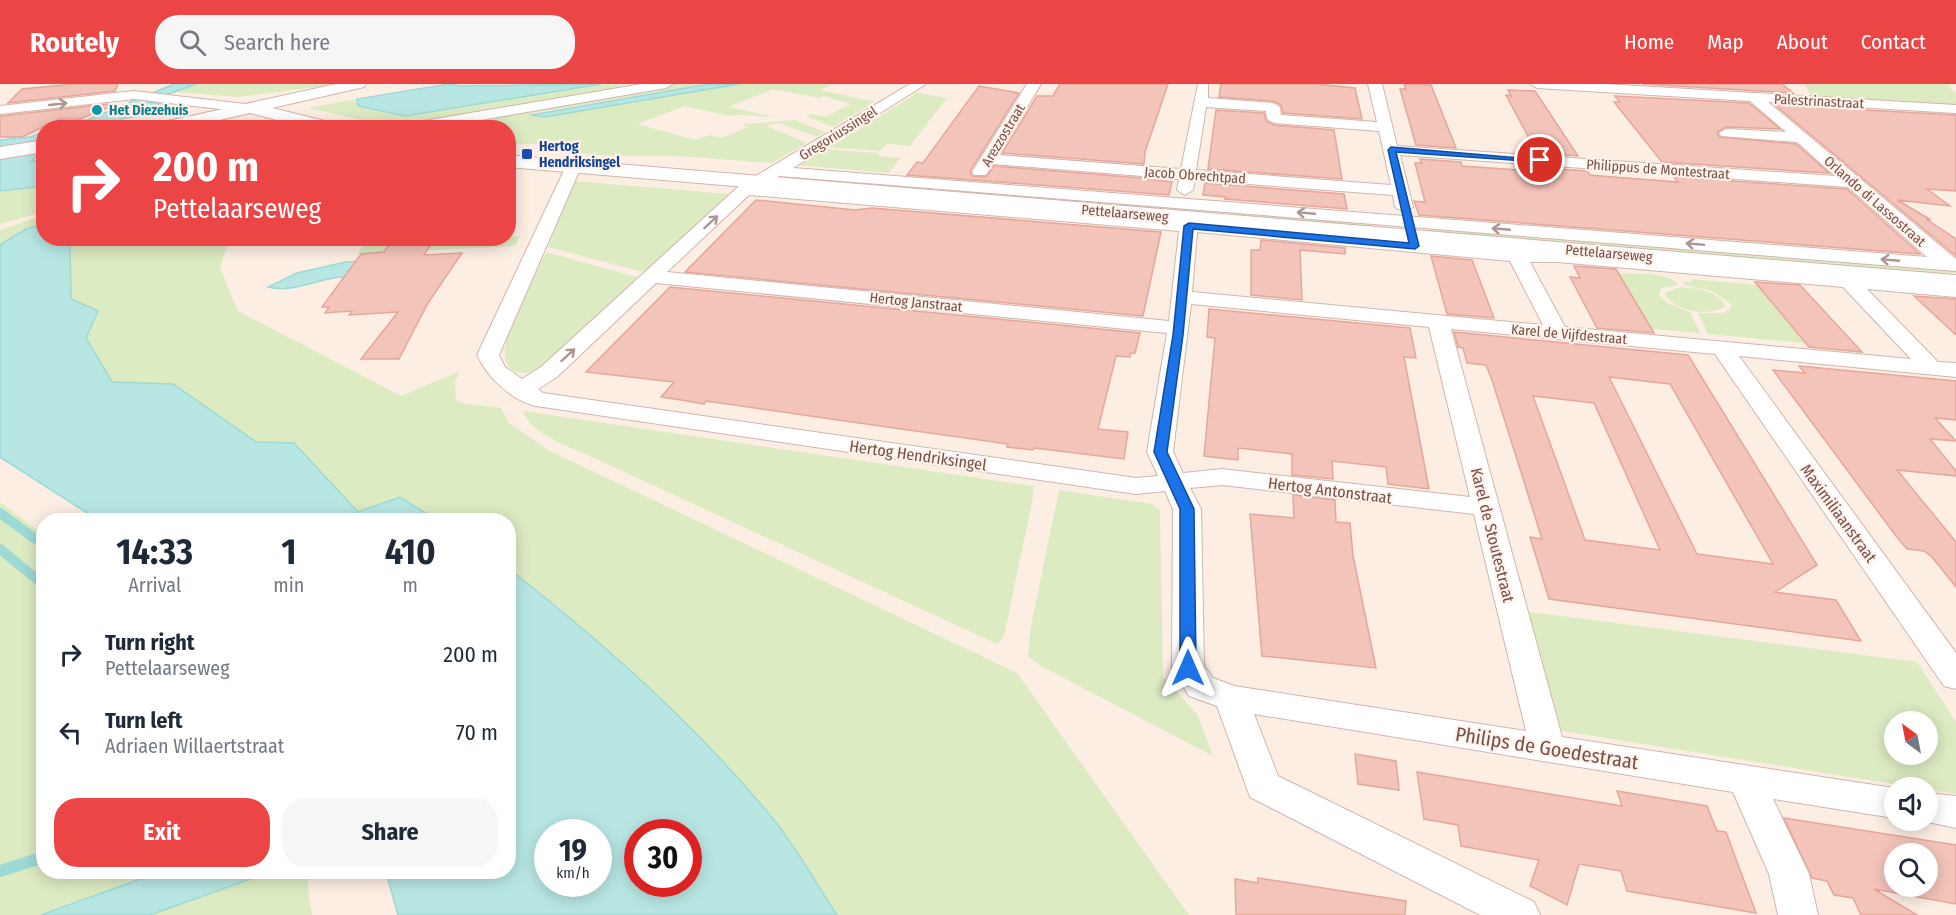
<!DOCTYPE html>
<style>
:root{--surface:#fff;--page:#f6f6f7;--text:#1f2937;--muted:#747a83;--accent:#eb4545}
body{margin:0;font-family:"Fira Sans Condensed",sans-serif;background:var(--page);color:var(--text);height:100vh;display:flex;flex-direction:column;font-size:22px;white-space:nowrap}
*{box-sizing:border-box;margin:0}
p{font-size:20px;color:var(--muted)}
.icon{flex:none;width:33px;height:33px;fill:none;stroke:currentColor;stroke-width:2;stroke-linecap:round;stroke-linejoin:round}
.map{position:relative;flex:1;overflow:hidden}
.details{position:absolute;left:36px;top:429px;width:480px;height:366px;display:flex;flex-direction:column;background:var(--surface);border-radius:24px;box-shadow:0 3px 15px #0003}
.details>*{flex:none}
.top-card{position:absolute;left:36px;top:36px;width:480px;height:126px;border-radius:24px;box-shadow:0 3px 15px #0003;background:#eb4545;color:#fff;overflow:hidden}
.needle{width:39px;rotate:328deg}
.fabs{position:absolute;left:1884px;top:627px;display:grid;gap:12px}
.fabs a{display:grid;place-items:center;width:54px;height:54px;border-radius:50%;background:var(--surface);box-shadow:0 3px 15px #0003;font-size:30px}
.speed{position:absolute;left:534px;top:735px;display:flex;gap:12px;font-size:30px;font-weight:700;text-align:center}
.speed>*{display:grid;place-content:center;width:78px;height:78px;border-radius:50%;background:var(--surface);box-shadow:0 3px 15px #0003;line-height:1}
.speed small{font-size:15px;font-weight:400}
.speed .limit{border:9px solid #d22;background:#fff;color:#111}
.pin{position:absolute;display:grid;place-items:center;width:51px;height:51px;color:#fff;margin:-26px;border:3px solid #fff;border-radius:50%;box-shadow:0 2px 6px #0007}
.me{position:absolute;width:66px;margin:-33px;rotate:0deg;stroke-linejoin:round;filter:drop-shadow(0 0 4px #0008)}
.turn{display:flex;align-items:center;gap:21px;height:126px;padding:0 18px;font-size:27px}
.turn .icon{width:78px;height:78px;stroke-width:2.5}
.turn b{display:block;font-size:42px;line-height:51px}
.eta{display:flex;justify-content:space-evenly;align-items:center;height:102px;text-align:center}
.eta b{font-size:36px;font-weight:700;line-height:42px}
.button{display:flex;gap:12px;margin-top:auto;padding:12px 18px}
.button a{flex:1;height:69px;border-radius:24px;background:var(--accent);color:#fff;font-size:24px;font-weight:700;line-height:69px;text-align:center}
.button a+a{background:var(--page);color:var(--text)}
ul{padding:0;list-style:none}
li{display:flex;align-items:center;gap:18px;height:78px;padding:0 18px}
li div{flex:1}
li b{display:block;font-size:22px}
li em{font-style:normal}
header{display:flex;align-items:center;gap:36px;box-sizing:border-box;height:84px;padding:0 30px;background:var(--accent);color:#fff}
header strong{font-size:28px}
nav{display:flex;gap:33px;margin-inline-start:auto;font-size:21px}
.search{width:420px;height:54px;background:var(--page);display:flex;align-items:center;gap:15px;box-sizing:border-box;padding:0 21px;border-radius:24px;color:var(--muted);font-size:22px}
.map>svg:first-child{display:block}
.green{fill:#dcebc2;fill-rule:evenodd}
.water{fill:#b8e7e3;stroke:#9dd9d5;stroke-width:1.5;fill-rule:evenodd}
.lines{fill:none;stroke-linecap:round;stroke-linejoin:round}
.stream-far1{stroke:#9dd9d5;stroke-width:10}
.stream{stroke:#9dd9d5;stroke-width:12}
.building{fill:#f3c4ba;stroke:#e6a69a;stroke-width:1.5;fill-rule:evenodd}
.street-casing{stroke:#d1b5ac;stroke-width:2}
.secondary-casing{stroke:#d4b3aa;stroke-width:2}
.street{fill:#fff;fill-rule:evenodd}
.secondary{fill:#fff;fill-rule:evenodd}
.oneway{stroke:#ad9591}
.route{fill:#1a73e8;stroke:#114b97;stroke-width:1.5}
.culture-dot{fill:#0f9aa8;stroke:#fff3eb;stroke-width:2}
.transit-dot{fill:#1a4fb4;stroke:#fff3eb;stroke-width:2}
.labels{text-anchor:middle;stroke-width:4.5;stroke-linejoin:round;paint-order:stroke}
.far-street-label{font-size:14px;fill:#764f48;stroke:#fff3eb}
.far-culture-label{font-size:14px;font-weight:bold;fill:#0d838f;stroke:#fff3eb;text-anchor:start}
.far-transit-label{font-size:14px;font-weight:bold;fill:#164399;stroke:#fff3eb;text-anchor:start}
.street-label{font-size:16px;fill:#764f48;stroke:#fff3eb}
.near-street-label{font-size:20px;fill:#764f48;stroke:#fff3eb}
</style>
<header>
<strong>Routely</strong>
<div class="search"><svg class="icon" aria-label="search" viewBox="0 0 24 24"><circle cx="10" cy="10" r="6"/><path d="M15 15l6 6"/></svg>Search here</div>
<nav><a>Home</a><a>Map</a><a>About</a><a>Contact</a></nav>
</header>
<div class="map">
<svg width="1956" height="831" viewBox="0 0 1956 831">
<rect width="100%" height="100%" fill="#fdeee4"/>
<path class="green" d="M196 0H339L239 13 175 8Z
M601 0H617L623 5 391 43 308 24 357 15 358 22 405 32Z
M674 0H709L533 29 545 33 739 0H833L820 6 875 18 833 43 806 32 811 30 825 33 851 20 823 12 819 14 773 5 729 23 775 33C763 33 738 29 729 32L685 22 637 40 696 56 709 51 722 54 748 43 743 41 746 40 795 36 825 48 817 53 779 39 766 42 807 59 772 79 677 72H608L581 69 556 60H509L508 44H414Z
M1804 0H1947L1956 10V23L1813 14Z
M913 8 947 14 910 62 887 60 880 67 824 63 834 61 914 11Z
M822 65 879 69 878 72 900 74 889 89 796 81Z
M770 88 1194 122 1192 130 766 94Z
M574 97 730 110 647 189 548 163Z
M43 102V128L0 140V107Z
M1239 126 1373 137 1374 143 1238 133Z
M43 131V140L26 145 0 161V146Z
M1422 141 1956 184V189L1907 188 1431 147 1423 144Z
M509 152H520L515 162 357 170 366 159Z
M76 154 229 155 220 184 238 227 401 312 460 287 455 298 456 316 466 320 501 324 509 339 550 367 1017 589 1189 831H837C816 800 797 764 774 736 696 641 605 560 509 485L508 436H436L400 413 358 428 294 359 256 358 173 300 112 298 86 254 71 215 70 158Z
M546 168 640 194 539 287C464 304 534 194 546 168Z
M1618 189C1634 190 1670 187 1678 201L1661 204 1659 211 1667 219 1690 228 1700 249 1651 245Z
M1691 195 1758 201 1805 259 1708 250 1698 229H1723L1731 224V220L1712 207 1685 201 1683 197 1692 198Z
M1677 204C1692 203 1719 206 1725 222 1711 234 1670 226 1665 209Z
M523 327 1033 402V413L1004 552 997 560 594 374C573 364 531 351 523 327Z
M1059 406 1152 420 1160 426 1163 593 1197 630 1213 672 1041 582 1028 572 1031 542Z
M0 418 43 450 44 788H306L312 831H0Z
M1522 527 1917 578 1956 638V710L1562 647 1549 637ZM1894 638H1928V670H1894Z"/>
<path class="water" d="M174 0H196L147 18 167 21 168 28 121 35 119 44H55L75 36H87Z
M449 0 461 2 601 0 405 32 358 22 357 15Z
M709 0H739L545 33 531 31Z
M43 48V65L32 77H43V102L0 107V56L31 53Z
M43 140 44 154 76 155 70 158 71 215 98 227 86 254 112 298 173 300 256 358 294 359 358 428 400 413 436 436H98L0 373V161L26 145Z
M363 177 345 193C319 193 293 210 268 203L297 189 346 178Z
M509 485C605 560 696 641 774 736 797 764 816 800 837 831H398L386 788H508ZM548 748H598V800H548ZM638 748H688V800H638Z
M160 788H270L150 831H41Z"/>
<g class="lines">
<path class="stream-far1" d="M0 429 44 461
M0 465 44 501"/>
<path class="stream" d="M0 787 44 773"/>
</g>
<path class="building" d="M74 0H118L115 7 8 19 22 5Z
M1060 0H1168L1145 68 1144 80 1002 69 1037 12H1053Z
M1221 0H1317L1355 4 1362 35 1283 29 1281 21 1273 17 1219 13Z
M1404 0 1431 1 1456 64 1416 61 1400 5H1406Z
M1642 0H1782L1793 9Z
M979 2 1019 9 970 87 972 92 986 93 994 82 1141 94 1172 98 1169 111 907 91 917 78 923 79Z
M1508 6 1535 7 1578 72 1537 69 1506 11 1511 12Z
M1615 12 1749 19 1780 45 1726 43 1717 48 1719 53 1796 60 1829 89 1662 78 1614 18H1620Z
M109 20 107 24 80 35H60L22 53H0V32Z
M1775 21 1956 31V107L1927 105 1950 122 1897 116 1931 136 1926 135 1956 155V172Z
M1216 26 1264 29 1266 37 1274 41 1334 46 1342 95 1208 85Z
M1420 75 1461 78 1462 82 1547 88 1544 84 1587 87 1590 91 1613 93 1678 98 1674 93 1847 105 1920 170 1419 131 1414 117 1425 118 1415 79H1422Z
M1205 99 1344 110 1347 125 1225 115 1226 113 1203 111Z
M756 116 855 126 872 124 1161 148 1143 232 685 188Z
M1261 156 1345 164V170L1300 166 1302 216 1251 211V166H1260Z
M432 158 424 171 462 169 428 219 399 275H361L398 228 349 231 352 227 325 229 329 223H322L361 170 384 168 389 161Z
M1431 172 1472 176 1494 234 1447 230Z
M1574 182 1616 185 1654 249 1597 244 1570 193 1580 194Z
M1755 198 1800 201 1862 268 1809 263Z
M670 203 1140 249 1135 269H1131L1130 273 1116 272 1098 345 1128 348 1124 375 1034 364 1033 366 1007 363 1008 360 852 338 706 317 704 320 681 316 661 313 674 298 586 288Z
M1914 212 1956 215V251Z
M1209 225 1410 244 1416 274 1404 273 1429 405 1388 400 1386 383 1332 377 1333 395 1292 391V370L1238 364V376L1204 372 1215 254 1207 253Z
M1454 248 1688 271 1817 481 1775 508 1836 516 1861 557 1549 515 1530 453 1542 455 1492 296 1486 281 1467 279 1463 264 1458 263ZM1609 293 1670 300 1773 480 1697 470ZM1533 312 1594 319 1660 466 1585 456Z
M1799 282 1956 297V336L1935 334 1956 357 1930 355 1956 387V392L1897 386 1956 458V503L1932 473 1924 467 1907 465 1896 452 1773 286 1805 289Z
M1293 411 1335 416 1336 438 1350 439 1353 472 1376 584 1262 572 1250 430 1294 434Z
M1355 670 1396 677 1399 706 1358 700Z
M1417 688 1622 722 1617 707 1707 722 1717 747 1726 748 1756 829 1627 807 1621 787 1579 780 1567 821 1530 802 1539 776 1461 762 1458 741 1424 735Z
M1784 734 1956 761V820L1874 805 1917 831H1861L1853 814 1834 811 1827 797 1812 794ZM1894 770H1928V802H1894Z
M1258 794 1406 817 1405 831H1236L1235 795 1258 799Z"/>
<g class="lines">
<defs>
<path id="street" d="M642 0H673L666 4 435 44H399L406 40Z
M910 0H926L793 84 1927 173 1848 103 1400 71 1413 123 1404 128 1395 123 1393 111 1195 96 1193 106 1185 111 1177 106 1179 95 993 80 986 91H974L972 88 1027 0H1041L998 71 1181 85 1198 0H1208V14L1273 19 1280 23 1281 31 1377 38 1368 0H1382L1397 62 1835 92 1797 58 1721 52 1719 49 1726 45 1786 48 1750 17 1537 4 1530 0H1604L1956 21V29L1768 18 1956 175V187L779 92 762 102 1956 201V213L1867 205 1938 278 1956 279V293L1739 272 1956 569V605L1944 602 1715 270 1451 245 1562 653 1894 704V734L1773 715 1809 790 1818 831H1778L1769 790 1733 708 1254 630 1278 692 1534 818 1540 831H1480L1250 713 1217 622 1189 612 1172 584 1173 425 1165 407 1136 410 536 322C511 316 488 294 477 271L567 80H579L581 83 499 271 505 283 522 295 541 283 739 102ZM1206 23 1266 27 1267 35 1274 39 1379 47 1391 101 1196 86ZM749 111 1179 147 1169 237 667 188ZM1197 148 1510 177 1543 241 1192 208ZM1530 178H1558L1843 203 1911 275 1565 243ZM656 199 1167 249 1147 368 1158 392 1136 394 543 309 538 305 557 293ZM1191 220 1429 243 1470 413 1222 385 1183 389 1173 368ZM1222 401 1474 430 1526 647 1234 602 1213 594 1204 582 1201 425 1190 404Z
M134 7 245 20 252 24 245 28 134 15 0 30V22Z
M1928 709 1956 712V744L1919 736H1928Z"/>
<path id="secondary" d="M336 0H366L364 3 272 24 337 40 340 44H307L250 29 185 44H150L159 39Z
M44 56V68L0 75V63Z
M508 71 1956 191V205L508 83Z"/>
</defs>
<use href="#street" class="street-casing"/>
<use href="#secondary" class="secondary-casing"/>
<use href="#street" class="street"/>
<use href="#secondary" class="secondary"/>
</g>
<defs><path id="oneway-shaft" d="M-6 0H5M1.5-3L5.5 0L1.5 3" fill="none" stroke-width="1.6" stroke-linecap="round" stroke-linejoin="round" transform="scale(1.5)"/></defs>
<g class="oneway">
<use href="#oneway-shaft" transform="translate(58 20) rotate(-6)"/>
<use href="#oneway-shaft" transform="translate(1306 129) rotate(-175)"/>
<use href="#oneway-shaft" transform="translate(711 138) rotate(-43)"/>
<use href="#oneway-shaft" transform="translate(1501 145) rotate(-175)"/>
<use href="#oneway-shaft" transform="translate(1695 160) rotate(-175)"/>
<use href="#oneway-shaft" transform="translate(1890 176) rotate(-175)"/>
<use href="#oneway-shaft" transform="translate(568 271) rotate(-42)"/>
</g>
<path class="route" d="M1391 63 1544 76 1540 78 1396 68 1419 162 1415 165 1193 145 1183 251 1167 368 1194 425 1196 584 1188 590 1182 588 1180 584V425L1154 368 1173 251 1184 142 1189 139 1409 159 1388 66Z"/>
<circle class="culture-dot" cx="97" cy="26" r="6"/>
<rect class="transit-dot" x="521" y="64" width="12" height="12" rx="3"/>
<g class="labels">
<g class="far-street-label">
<text transform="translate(1819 17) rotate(3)" y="5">Palestrinastraat</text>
<text transform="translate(838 49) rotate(-32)" y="5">Gregoriussingel</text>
<text transform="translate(1003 51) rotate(-59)" y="5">Arezzostraat</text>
<text transform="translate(1658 85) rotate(4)" y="5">Philippus de Montestraat</text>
<text transform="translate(1195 91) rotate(4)" y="5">Jacob Obrechtpad</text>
<text transform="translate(1875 117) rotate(41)" y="5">Orlando di Lassostraat</text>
<text transform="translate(1125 129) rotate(5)" y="5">Pettelaarseweg</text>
<text transform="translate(1609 169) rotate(5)" y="5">Pettelaarseweg</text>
<text transform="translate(916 218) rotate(6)" y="5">Hertog Janstraat</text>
<text transform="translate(1569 250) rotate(5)" y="5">Karel de Vijfdestraat</text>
</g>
<g class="far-culture-label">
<text x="109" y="31">Het Diezehuis</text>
</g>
<g class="far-transit-label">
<text x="539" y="67">Hertog<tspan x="539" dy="16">Hendriksingel</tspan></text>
</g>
<g class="street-label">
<text transform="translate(918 371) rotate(8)" y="6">Hertog Hendriksingel</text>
<text transform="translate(1330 406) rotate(7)" y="6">Hertog Antonstraat</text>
<text transform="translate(1839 429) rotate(54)" y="6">Maximiliaanstraat</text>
<text transform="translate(1493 451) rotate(76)" y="6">Karel de Stoutestraat</text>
</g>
<g class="near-street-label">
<text transform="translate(1547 664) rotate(9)" y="7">Philips de Goedestraat</text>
</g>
</g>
</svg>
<div class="fabs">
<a><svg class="needle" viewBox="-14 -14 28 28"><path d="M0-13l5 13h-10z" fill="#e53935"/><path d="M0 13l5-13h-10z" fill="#747a83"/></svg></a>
<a><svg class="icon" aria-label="sound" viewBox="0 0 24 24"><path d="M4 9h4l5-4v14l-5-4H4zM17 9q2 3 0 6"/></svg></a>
<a><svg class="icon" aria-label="search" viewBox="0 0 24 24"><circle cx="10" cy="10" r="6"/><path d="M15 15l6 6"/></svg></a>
</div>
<div class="speed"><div>19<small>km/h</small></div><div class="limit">30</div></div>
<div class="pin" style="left:1540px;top:76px;background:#d93025"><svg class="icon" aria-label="arrive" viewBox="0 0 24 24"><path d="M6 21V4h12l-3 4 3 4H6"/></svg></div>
<svg class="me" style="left:1188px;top:584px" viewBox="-20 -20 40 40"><path d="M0-17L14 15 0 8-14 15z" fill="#1a73e8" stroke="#fff" stroke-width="4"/></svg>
<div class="top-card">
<div class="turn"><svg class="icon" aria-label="right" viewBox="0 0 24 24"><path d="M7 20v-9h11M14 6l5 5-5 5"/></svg><div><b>200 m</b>Pettelaarseweg</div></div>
</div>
<section class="details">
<div class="eta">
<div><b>14:33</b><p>Arrival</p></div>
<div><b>1</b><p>min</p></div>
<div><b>410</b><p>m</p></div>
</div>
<ul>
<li><svg class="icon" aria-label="right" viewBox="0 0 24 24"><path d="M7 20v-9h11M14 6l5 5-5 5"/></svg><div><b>Turn right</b><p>Pettelaarseweg</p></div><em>200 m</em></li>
<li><svg class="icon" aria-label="left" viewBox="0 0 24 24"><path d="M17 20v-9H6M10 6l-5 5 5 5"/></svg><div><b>Turn left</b><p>Adriaen Willaertstraat</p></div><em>70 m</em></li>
</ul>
<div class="button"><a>Exit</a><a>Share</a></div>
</section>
</div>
